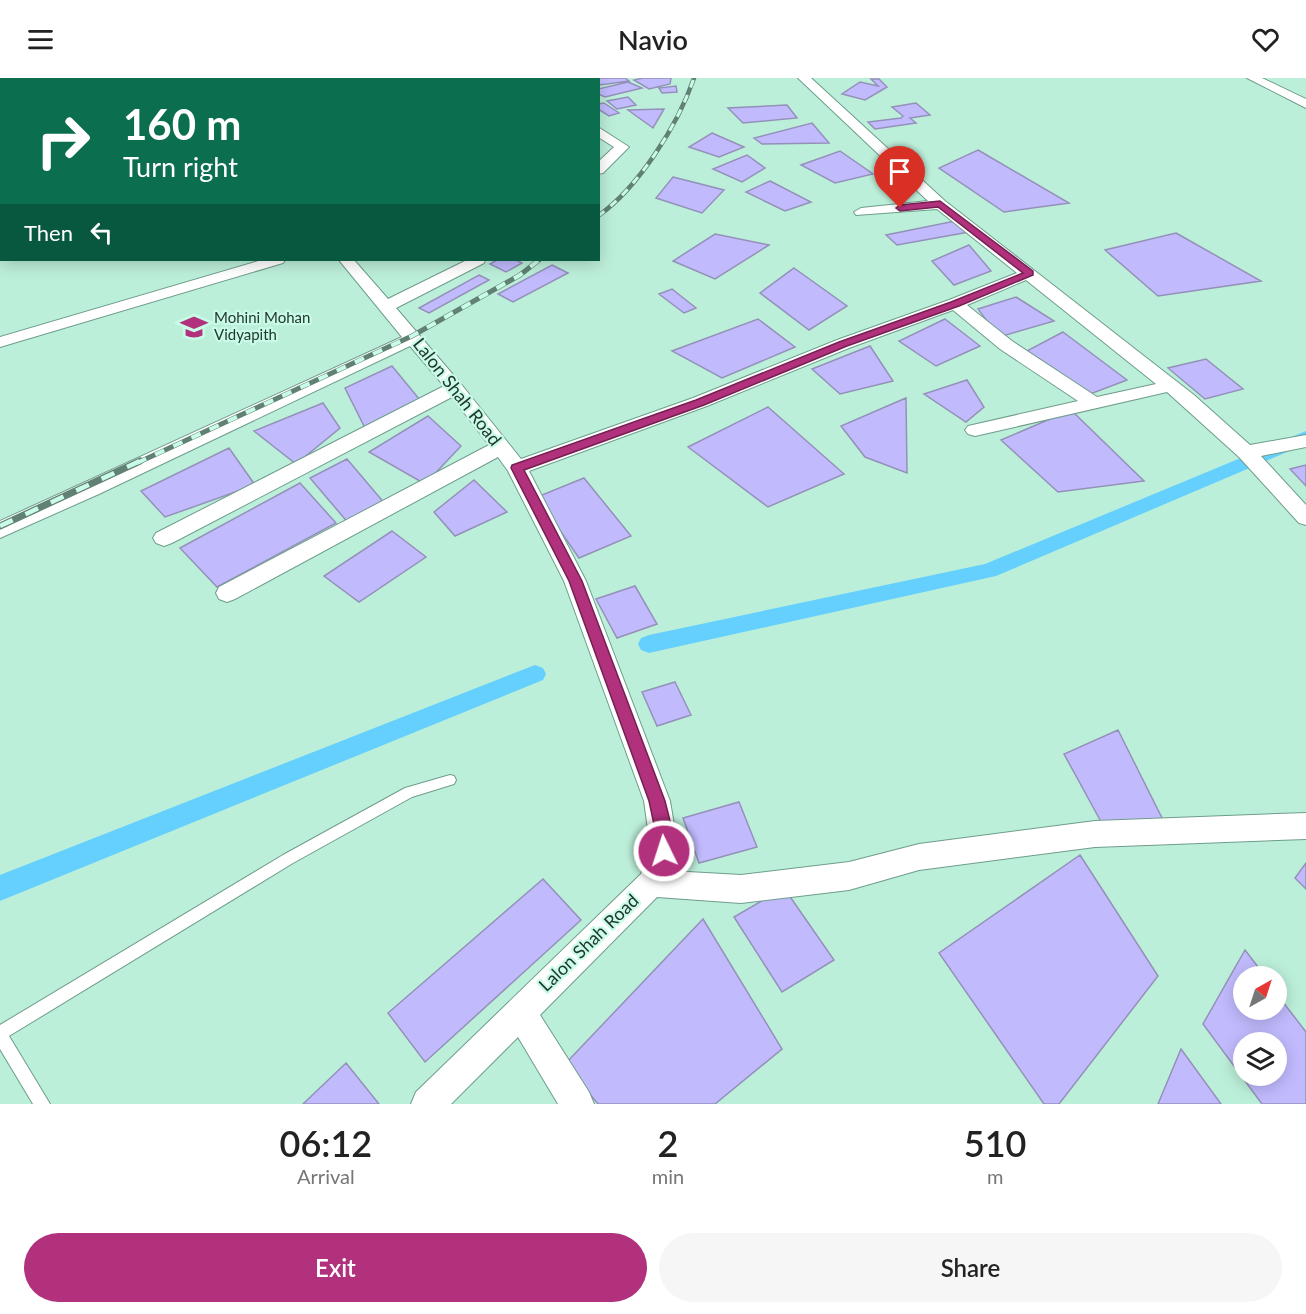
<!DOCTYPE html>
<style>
:root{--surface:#fff;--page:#f6f6f6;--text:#222;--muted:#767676;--accent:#b1317d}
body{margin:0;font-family:Lato,sans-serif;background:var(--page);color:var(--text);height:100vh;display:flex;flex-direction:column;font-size:22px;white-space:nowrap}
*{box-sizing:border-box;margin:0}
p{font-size:20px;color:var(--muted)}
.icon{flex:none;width:33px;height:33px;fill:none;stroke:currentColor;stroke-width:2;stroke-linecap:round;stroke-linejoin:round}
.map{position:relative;height:1026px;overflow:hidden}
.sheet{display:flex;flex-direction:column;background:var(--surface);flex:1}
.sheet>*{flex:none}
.top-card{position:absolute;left:0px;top:0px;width:600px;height:183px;box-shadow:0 3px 15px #0003;background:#0b6e4f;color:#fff;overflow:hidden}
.needle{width:39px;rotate:39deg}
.buttons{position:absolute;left:1233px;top:888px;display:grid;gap:12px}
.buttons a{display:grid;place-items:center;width:54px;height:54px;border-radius:50%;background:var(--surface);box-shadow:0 3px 15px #0003;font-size:30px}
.pin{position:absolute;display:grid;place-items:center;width:51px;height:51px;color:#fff;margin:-62px -26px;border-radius:50% 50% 50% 0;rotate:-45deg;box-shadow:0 0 6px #0007}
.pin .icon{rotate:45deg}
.me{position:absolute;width:66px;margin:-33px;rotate:356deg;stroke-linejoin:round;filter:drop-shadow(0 0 4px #0008)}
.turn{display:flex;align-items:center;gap:21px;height:126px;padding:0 24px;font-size:27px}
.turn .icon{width:78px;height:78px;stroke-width:2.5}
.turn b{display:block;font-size:42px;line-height:51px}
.then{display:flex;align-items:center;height:57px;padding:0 24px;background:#0003;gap:12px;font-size:22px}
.eta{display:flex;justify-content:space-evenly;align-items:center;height:102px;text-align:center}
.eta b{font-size:36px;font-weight:600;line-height:42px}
.cta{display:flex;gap:12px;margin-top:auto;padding:12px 24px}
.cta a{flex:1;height:69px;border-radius:36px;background:var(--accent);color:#fff;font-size:24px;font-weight:600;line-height:69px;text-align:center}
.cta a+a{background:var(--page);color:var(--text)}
header{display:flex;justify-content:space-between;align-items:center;height:78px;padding:0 24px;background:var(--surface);font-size:27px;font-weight:600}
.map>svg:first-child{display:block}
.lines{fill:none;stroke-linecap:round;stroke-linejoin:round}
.canal{fill:#65d0fd;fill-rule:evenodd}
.building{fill:#c1bbfe;stroke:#9491b9;stroke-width:1.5;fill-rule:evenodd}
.service-casing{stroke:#6e9d8b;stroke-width:2}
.minor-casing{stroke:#6e9d8b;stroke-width:2}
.tertiary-casing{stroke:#6e9d8b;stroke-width:1}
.service{fill:#fff;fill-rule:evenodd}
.minor{fill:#fff;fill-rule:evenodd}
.tertiary{fill:#fff;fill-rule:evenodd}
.rail-far2-casing{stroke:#608174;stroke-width:4.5}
.rail-far1-casing{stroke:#608174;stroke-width:5}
.rail-casing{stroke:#608174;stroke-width:7}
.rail-far2{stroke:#c9fce7;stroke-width:3;stroke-dasharray:8;stroke-linecap:butt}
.rail-far1{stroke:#c9fce7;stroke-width:4;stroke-dasharray:10;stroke-linecap:butt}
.rail{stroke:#c9fce7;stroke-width:4.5;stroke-dasharray:14;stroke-linecap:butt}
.route{fill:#b1317d;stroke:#732051;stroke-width:1.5}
.labels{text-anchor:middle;stroke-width:4.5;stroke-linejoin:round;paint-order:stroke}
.far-poi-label{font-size:15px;fill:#233730;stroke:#c9fce7;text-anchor:start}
.street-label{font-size:18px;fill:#233730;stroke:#c9fce7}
</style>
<header><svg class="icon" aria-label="menu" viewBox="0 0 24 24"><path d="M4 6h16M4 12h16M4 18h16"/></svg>Navio<svg class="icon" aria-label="heart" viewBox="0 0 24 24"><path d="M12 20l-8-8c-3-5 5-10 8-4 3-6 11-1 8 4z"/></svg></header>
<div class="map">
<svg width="1306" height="1026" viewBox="0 0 1306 1026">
<rect width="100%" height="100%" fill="#bcefda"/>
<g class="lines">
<path class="canal" d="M1306 353V366L996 498 649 575 641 572 638 566 641 560 649 557 985 486Z
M535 587 543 590 546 596 543 602 0 823V797Z"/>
</g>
<path class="building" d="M586 0H625L629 3 600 7 598 2Z
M643 0H671L670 6 649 11 634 2Z
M871 1H879L887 9 865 22 842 16 860 4 878 8Z
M628 4 642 10 605 19 598 16V11Z
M676 8 677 14 662 15 659 10Z
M628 19 636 27 617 31 607 23Z
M604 25 619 35 609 38 598 31V26Z
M916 25 930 37 910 40 916 45 875 51 868 44 901 40 903 38 892 29Z
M787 27 797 40 743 45 728 30Z
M664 31 653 50 628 32Z
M812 45 829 65 762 66 754 60Z
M712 55 744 69 719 79 689 69Z
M978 72 1069 125 1004 134 939 90Z
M840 73 873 96 835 105 801 87Z
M747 77 765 90 742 104 713 91Z
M673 99 724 112 702 135 656 120Z
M770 103 811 124 785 133 746 114Z
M955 143 969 154 897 167 886 157Z
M1176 155 1261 203 1158 218 1105 172Z
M715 156 769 167 715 201 673 183Z
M969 167 991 193 954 207 932 183Z
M497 182H516L522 185 506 194 490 186Z
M552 187 568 195 513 224 498 216Z
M794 190 847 228 809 252 760 215Z
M479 197 489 202 429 235 419 230Z
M672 211 696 230 684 235 659 216Z
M1016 219 1054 243 999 259 978 231Z
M758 241 795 269 722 300 672 273Z
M945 241 980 268 936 288 899 263Z
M1063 254 1127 302 1085 318 1023 275Z
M870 268 893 303 840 316 812 291Z
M1206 281 1243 311 1205 321 1168 290Z
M392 288 420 322 365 350 345 310Z
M967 302 984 329 966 344 924 316Z
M906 320 907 395 865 379 841 348Z
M323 325 340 350 296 386 254 353Z
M768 329 844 396 768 429 688 369Z
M1071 332 1144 403 1058 414 1001 362Z
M428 338 461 368 425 406 369 374Z
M229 370 255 407 165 439 141 413Z
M347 381 386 427 350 447 310 400Z
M1306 387V408L1290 391Z
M584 400 631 458 579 480 537 419Z
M474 402 507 434 455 458 434 434Z
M300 405 336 445 217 509 180 470Z
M392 453 426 479 359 524 324 498Z
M635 508 657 546 617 560 596 521Z
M675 604 691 637 657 648 642 614Z
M1118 652 1163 742 1105 751 1064 676Z
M739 724 757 769 699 785 683 740Z
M1080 777 1158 898 1059 1026H1044L939 875Z
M1306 785V811L1295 800Z
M543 801 581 842 425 984 388 935Z
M784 810 834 882 782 914 734 839Z
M703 841 782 971 715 1026H598L565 986Z
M1245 872 1265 898H1244V932H1276V915L1306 954V1026H1262L1203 946ZM1244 964H1276V998H1244Z
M1181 971 1221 1026H1158Z
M346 985 379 1026H303Z"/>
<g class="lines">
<defs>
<path id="service" d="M450 697 454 698 456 702 454 706 412 719 293 785 9 958 50 1026H33L0 971V947L283 777 405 710Z"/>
<path id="minor" d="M533 0H550L532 2Z
M798 0H811L945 123 1194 317 1250 367 1306 357V369L1261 378 1306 427V447L1299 445 1239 379 1167 314 975 358 968 356 965 352 968 348 1078 323 1000 271 953 232 849 270 707 328 529 393 586 503 670 723 677 765 670 793 741 797 849 784 919 766 1095 743 1306 735V761L1095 769 919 792 849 812 741 825 657 819 540 937 589 1014 594 1026H558L518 959 451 1026H411L416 1014 641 796 650 765 644 723 564 503 508 393 498 379 235 521 227 524 219 521 216 515 219 509 489 367 452 319 172 465 164 468 156 465 153 460 156 455 444 308 410 268 99 416 0 460V443L402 259 339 182H354L388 221 467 182H485L484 185 396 230 461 306 521 381 693 320 837 262 949 222 1017 195 937 131 856 137 854 134 861 130 928 123ZM1026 202 1156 306 1097 319 1012 263 967 227Z
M1247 0H1262L1306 21V30Z
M598 49 629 69 603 95 598 96V84L614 69 598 59Z
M262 182H285L283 185 0 269V259Z"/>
<path id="tertiary" d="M0 0H245L244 2H2V4Z"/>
</defs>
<use href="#service" class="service-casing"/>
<use href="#minor" class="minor-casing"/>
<use href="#tertiary" class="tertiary-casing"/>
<use href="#service" class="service"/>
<use href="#minor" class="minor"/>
<use href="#tertiary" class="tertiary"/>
<defs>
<path id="rail-far2" d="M598 138C638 110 678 47 694 0"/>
<path id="rail-far1" d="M137 385 412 258 520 197 539 182"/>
<path id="rail" d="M0 448 140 383"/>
</defs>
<use href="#rail-far2" class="rail-far2-casing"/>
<use href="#rail-far1" class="rail-far1-casing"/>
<use href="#rail" class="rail-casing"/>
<use href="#rail-far2" class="rail-far2"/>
<use href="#rail-far1" class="rail-far1"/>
<use href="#rail" class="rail"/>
</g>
<path class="route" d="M940 123 1033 193V197L959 228 847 268 704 327 524 392 582 503 665 723C669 740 677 762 670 779L664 781 658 779 655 773V751L649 723 569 503 511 390 512 387 696 322 839 264 951 224 1023 195 938 129 900 133 896 130 900 127Z"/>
<defs>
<symbol id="school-bare" viewBox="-9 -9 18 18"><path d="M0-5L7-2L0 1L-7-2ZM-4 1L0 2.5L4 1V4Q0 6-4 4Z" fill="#b1317d" stroke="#c9fce7" stroke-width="2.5" paint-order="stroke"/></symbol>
</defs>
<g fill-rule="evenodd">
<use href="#school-bare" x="175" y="230" width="38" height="38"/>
</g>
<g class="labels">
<g class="far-poi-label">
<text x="214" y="245">Mohini Mohan<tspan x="214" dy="17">Vidyapith</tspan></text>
</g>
<g class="street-label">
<text transform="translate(457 314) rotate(52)" y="6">Lalon Shah Road</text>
<text transform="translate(589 865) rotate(-44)" y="6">Lalon Shah Road</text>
</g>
</g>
</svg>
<div class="buttons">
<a><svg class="needle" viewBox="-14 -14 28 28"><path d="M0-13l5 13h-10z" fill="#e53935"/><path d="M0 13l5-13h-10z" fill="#767676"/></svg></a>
<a><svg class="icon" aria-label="layers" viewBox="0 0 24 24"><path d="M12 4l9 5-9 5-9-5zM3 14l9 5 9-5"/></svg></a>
</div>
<div class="pin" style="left:900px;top:130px;background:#d93025"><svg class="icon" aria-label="arrive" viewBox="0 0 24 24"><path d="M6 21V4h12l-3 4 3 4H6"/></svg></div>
<svg class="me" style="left:664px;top:773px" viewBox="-20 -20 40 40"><circle r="17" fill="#b1317d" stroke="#fff" stroke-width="3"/><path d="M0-11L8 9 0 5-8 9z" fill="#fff"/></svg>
<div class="top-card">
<div class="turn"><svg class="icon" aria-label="right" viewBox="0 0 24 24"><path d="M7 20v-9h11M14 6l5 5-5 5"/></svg><div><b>160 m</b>Turn right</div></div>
<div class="then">Then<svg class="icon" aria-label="left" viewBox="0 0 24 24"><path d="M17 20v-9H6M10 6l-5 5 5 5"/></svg></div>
</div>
</div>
<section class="sheet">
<div class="eta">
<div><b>06:12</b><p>Arrival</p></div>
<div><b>2</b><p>min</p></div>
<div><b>510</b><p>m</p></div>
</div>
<div class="cta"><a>Exit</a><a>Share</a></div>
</section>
